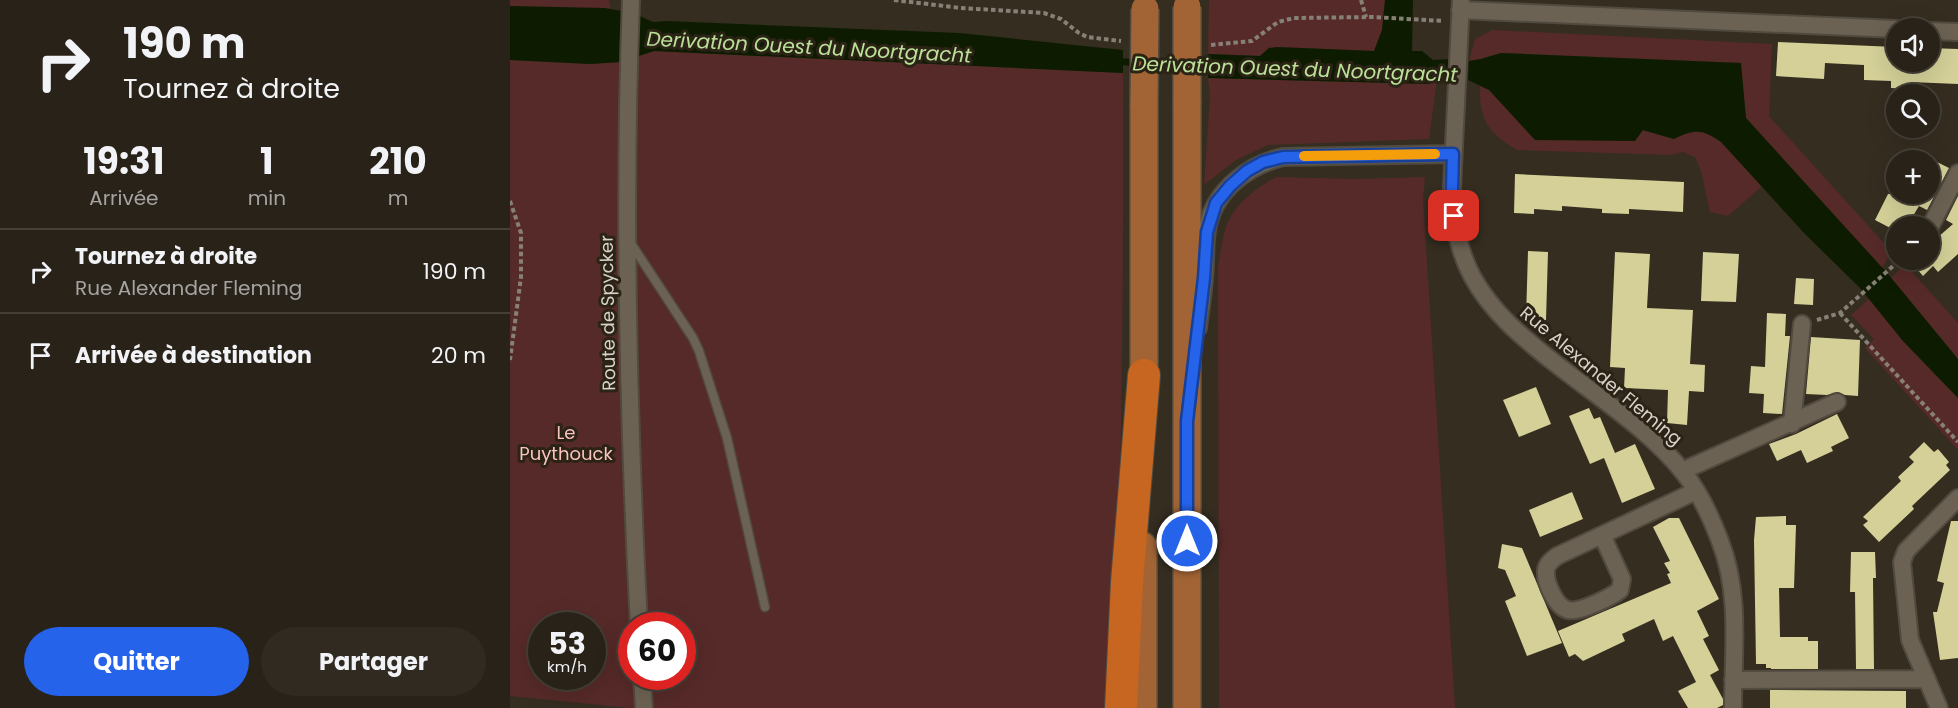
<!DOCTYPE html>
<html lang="fr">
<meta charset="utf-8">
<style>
:root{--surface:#282218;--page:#302a21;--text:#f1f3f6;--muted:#a5a4a2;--line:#443f37;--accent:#2563eb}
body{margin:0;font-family:Poppins,sans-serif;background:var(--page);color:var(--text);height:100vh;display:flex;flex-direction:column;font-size:22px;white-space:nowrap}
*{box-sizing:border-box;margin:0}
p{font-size:20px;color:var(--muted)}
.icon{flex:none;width:33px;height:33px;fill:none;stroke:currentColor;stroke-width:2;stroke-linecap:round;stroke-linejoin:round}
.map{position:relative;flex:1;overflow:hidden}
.details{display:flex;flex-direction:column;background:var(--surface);width:510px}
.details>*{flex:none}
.guide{background:#282218;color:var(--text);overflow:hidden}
.tools{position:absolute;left:1376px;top:18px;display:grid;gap:12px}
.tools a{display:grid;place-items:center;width:54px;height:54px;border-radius:50%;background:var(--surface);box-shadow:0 6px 24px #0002,0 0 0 2px var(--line);font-size:30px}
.speed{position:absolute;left:18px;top:612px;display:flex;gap:12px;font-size:30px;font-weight:700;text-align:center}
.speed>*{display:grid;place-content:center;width:78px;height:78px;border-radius:50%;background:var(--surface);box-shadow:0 6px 24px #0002,0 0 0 2px var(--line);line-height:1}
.speed small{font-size:15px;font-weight:400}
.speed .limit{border:9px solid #d22;background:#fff;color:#111}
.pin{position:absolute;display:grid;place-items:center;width:51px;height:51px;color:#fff;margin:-26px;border-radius:12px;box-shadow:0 3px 9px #0006}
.me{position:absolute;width:66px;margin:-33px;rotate:0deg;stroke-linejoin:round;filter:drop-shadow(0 0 4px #0008)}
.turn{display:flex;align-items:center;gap:21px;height:126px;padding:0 24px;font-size:27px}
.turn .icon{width:78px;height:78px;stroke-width:2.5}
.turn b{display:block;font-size:42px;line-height:51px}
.eta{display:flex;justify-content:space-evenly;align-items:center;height:102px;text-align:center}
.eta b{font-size:36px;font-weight:700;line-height:42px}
.cta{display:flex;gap:12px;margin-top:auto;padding:12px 24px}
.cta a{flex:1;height:69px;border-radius:36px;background:var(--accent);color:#fff;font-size:24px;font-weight:700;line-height:69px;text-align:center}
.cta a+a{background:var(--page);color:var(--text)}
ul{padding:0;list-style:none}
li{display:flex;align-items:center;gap:18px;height:84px;padding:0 24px;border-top:2px solid var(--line)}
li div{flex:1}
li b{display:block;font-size:22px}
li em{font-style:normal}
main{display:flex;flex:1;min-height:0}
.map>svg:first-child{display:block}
.green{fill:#562a28;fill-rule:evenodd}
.water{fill:#0d1c00}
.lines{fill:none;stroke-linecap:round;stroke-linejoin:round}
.stream{stroke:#0d1c00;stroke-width:7}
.building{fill:#d4d098}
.service-casing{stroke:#514a3f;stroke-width:11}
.minor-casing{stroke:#514a3f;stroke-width:20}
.primary-casing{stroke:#514a3f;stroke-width:30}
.motorway-casing{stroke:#514a3f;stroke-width:34}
.path{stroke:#878076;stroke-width:4;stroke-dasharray:4.5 3;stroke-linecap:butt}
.service{stroke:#6c6253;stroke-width:8}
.minor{stroke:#6c6253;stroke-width:16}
.primary{stroke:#a26434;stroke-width:27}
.motorway{stroke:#c66620;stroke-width:32}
.primary-bridge-casing{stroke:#514a3f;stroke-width:30;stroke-linecap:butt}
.primary-bridge{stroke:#a26434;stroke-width:27}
.route-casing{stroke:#184099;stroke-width:15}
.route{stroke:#2563eb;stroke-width:10}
.slow{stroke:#f59e0b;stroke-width:10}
.labels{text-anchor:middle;stroke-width:6;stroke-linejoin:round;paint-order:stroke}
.street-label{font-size:18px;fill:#d8d2ca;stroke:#2b2316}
.park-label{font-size:18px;fill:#fbc5bf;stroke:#2b2316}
.water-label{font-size:20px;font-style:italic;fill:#bbe199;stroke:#2b2316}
</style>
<main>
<section class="details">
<div class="guide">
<div class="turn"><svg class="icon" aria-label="right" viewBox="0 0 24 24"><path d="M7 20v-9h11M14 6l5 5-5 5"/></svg><div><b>190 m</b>Tournez à droite</div></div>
</div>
<div class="eta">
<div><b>19:31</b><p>Arrivée</p></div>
<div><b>1</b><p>min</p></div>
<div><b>210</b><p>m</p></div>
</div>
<ul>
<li><svg class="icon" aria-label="right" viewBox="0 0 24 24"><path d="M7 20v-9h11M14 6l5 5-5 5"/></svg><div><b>Tournez à droite</b><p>Rue Alexander Fleming</p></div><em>190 m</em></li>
<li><svg class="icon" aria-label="arrive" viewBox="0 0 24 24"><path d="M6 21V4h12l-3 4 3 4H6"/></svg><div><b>Arrivée à destination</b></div><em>20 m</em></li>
</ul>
<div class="cta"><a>Quitter</a><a>Partager</a></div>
</section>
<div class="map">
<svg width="1448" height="708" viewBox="0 0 1448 708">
<rect width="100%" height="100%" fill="#352d20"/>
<path class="green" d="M0 0H99L101 10 0 6Z
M699 0H875L872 30 864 51 767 47 759 48 750 56 698 54Z
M982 30 1262 44 1259 116 1381 251 1372 269 1236 118 1230 63 991 53 971 59 959 61 965 39Z
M144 51 613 73C614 285 611 496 604 708H120L0 696V60L80 64 111 62ZM32 626H82V676H32ZM122 626H172V676H122Z
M698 78 919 84 927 79 919 139 758 145 726 160 694 185 700 97Z
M970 85 979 90 1164 139C1174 134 1183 129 1195 132 1210 135 1241 174 1252 186L1218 216 1200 212 1191 171 1185 157 1173 152 1160 155 1007 150C977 132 969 119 970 85Z
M766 177 845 179 915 177 913 198 945 708H709L708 265C711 252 712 239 716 227 724 204 747 188 766 177Z
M1395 264 1448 323V359L1381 278Z
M1359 299 1393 341 1448 398V450L1355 348 1364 339 1341 315Z"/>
<path class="water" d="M875 0H903L902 51H912L923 60 941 59 940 78 927 79 919 84 698 78V54L750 56 759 48 767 47 864 51 872 30Z
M0 6 95 8 123 13 143 22 157 21 449 33 613 50V73L144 51 111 62 80 64 0 60Z
M991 53 1231 63 1236 118 1378 274 1448 359V398L1393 341 1350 288 1295 234 1211 142C1192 129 1185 129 1164 139L1133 130 1125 141 1025 140 979 90 958 80 959 61 971 59Z"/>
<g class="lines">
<path class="stream" d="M604 61 629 63
M640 63 671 65
M682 66 707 68"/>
</g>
<path class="building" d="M1268 42 1386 47V62H1419V48L1448 49V84L1400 82V89L1381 88V81L1354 80V65L1334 64 1315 63 1314 79 1266 76Z
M1419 158 1439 168 1417 210 1409 206 1397 226H1386V231L1365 220 1378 194H1419Z
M1005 174 1174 182 1173 212 1119 209V214L1092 213V209L1052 206V211L1024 209V214L1004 213Z
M1448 196V254L1428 272 1423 266 1413 276 1400 261 1402 260H1419V245L1443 224 1436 220Z
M1018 251 1038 252 1036 320 1016 319Z
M1105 252 1140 254 1137 308 1183 310 1180 364 1195 365 1194 392 1179 391 1177 425 1157 423 1158 390 1114 388 1115 368 1100 367Z
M1193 252 1229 254 1226 302 1191 301Z
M1286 278 1304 279 1303 305 1284 304Z
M1257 313 1276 314 1275 336H1280L1272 414 1253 413 1254 394 1239 393 1241 366 1255 367Z
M1301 337 1350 340 1348 396 1335 395 1328 392 1317 395 1296 394Z
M1026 387 1041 424 1009 437 993 400Z
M1079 408 1084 419 1090 417 1105 453 1125 444 1145 489 1112 503 1094 458 1080 464 1059 416Z
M1327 414 1339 438 1321 447 1323 451 1297 463 1291 450 1267 461 1259 444 1286 434Z
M1414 442 1424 452 1428 449 1439 462 1436 465 1440 470 1402 506 1404 509 1369 542 1353 525 1358 521 1353 517 1391 481 1388 477 1404 462 1399 457Z
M1062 492 1073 519 1030 537 1019 510Z
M1276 516V525H1286L1284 588H1269L1270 637H1298V641H1308V669H1261V668H1256V664H1246L1244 540 1246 517Z
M1159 518H1169L1209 599 1187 611 1199 636 1193 639 1209 670 1200 675 1213 699V705L1207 708H1178L1168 691 1186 682 1163 636 1153 641 1144 619 1112 634 1115 641 1073 661 1065 654 1059 657 1048 631 1161 583 1157 574 1160 573 1154 563 1160 561 1143 527Z
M1441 521H1448V658L1430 660 1423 612H1427L1434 583 1427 581Z
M992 544 1012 548 1052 643 1017 656 995 601 1006 596 995 570 988 568Z
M1341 552H1365L1366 578H1363L1364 669H1346L1345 592H1340Z
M1260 690 1396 691V708H1260Z"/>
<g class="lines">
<defs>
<path id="service" d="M120 242 183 338 189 351 217 438 255 607"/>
<path id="minor" d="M121 0C113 209 118 417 129 626
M951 0 942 188C943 218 947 248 962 276 982 313 1013 338 1046 364 1088 397 1141 431 1174 473 1190 493 1201 517 1210 541 1231 594 1223 653 1223 708
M950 10 1386 29
M1419 31 1448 32
M1419 229 1448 173
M688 328C690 311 693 294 694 277 696 260 694 242 698 225 706 189 739 165 773 157L943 154
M1282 424 1292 324
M1172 471 1327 402
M1092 535 1112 579 1110 590C1101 597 1070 613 1058 610 1046 607 1035 583 1036 571 1036 564 1042 560 1047 556L1186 491
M132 676 134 708
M1223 680 1417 679
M1429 708 1400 640 1392 562 1396 551 1448 498"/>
<path id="primary" d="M677 102V708
M634 397V104
M633 708V546"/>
<path id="motorway" d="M611 708 617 582 634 375"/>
</defs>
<use href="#service" class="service-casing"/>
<use href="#minor" class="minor-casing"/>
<use href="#primary" class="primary-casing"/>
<use href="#motorway" class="motorway-casing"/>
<path class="path" d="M384 0 451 8 534 13 551 19 569 33 577 37 611 41
M851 0 856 17
M701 45 742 41 768 22 784 18 863 17 934 21
M0 201 11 233V277L0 360
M1330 313 1448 442
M1307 320 1330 313 1390 260"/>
<use href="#service" class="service"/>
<use href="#minor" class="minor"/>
<use href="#primary" class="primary"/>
<use href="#motorway" class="motorway"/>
<defs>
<path id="primary-bridge" d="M677 102V7
M634 104 635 9"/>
</defs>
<use href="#primary-bridge" class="primary-bridge-casing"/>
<use href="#primary-bridge" class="primary-bridge"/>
</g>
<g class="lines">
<defs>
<path id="route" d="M677 541V421L694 278 697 232 706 203 720 186 737 171 753 162 773 157 943 154 942 188 944 216"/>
</defs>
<use href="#route" class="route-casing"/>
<use href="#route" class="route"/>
<path class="slow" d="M794 156 925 154"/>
</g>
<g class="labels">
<g class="street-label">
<text transform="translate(98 313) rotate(-91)" y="6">Route de Spycker</text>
<text transform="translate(1091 376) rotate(40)" y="6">Rue Alexander Fleming</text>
</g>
<g class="park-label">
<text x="56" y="439">Le<tspan x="56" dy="21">Puythouck</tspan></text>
</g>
<g class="water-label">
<text transform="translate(299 47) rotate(3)" y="7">Derivation Ouest du Noortgracht</text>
<text transform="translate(785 69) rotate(2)" y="7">Derivation Ouest du Noortgracht</text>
</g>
</g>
</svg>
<div class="tools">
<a><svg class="icon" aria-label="sound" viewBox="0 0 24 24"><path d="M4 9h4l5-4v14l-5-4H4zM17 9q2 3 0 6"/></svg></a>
<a><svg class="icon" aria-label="search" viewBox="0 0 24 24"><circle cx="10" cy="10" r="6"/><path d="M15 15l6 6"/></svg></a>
<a>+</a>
<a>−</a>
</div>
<div class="speed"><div>53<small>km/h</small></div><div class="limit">60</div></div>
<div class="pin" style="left:944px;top:216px;background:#d93025"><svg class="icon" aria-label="arrive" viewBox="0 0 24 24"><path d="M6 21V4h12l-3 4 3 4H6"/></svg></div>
<svg class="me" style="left:677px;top:541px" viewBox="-20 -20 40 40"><circle r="17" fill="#2563eb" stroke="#fff" stroke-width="3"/><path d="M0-11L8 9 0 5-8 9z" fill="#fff"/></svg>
</div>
</main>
